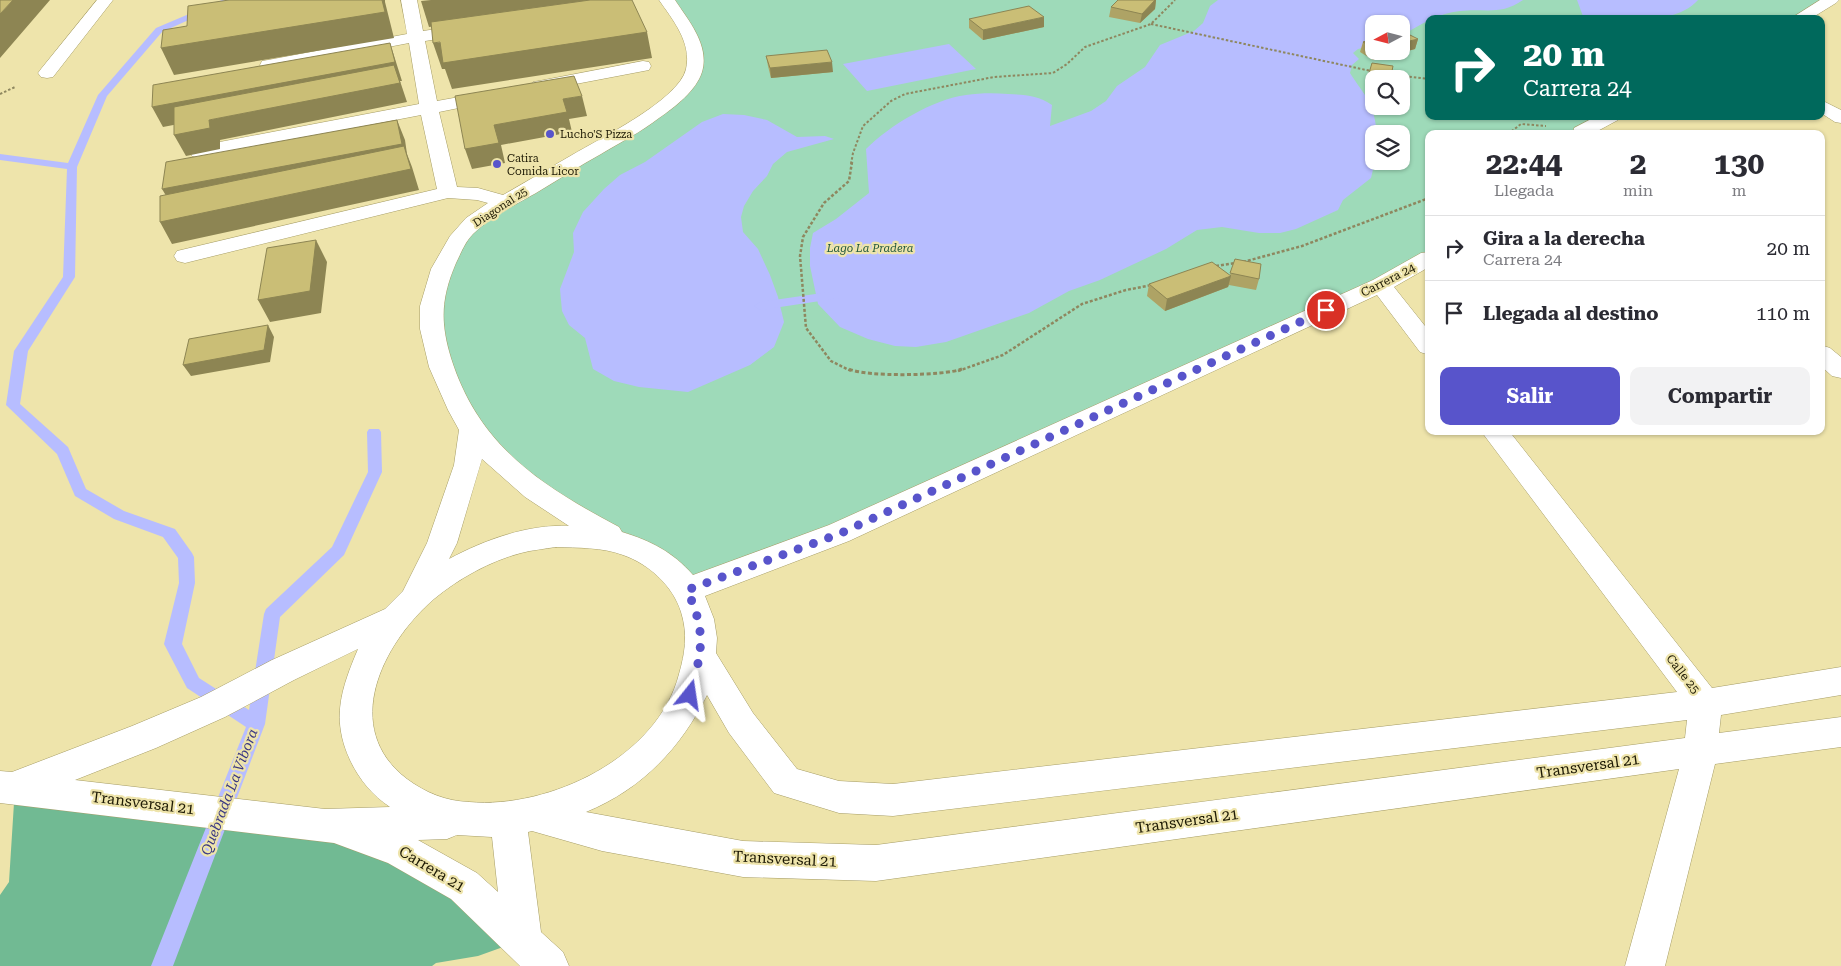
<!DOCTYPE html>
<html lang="es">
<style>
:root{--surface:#fff;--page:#f2f2f3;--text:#2b2b33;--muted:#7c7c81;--line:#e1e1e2;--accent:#5854cb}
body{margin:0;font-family:"Roboto Serif",serif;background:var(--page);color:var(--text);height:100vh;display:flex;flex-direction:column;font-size:19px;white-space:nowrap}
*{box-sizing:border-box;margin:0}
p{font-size:16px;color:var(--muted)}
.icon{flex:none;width:28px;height:28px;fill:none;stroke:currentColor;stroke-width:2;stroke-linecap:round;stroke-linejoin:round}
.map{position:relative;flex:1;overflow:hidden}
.side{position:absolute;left:1425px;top:130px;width:400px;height:305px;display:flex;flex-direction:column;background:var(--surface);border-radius:10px;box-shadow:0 1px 4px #0004}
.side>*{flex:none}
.guide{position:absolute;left:1425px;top:15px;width:400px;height:105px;border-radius:10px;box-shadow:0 1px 4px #0004;background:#00695c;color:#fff;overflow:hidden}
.needle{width:32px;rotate:263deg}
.controls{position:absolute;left:1365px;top:15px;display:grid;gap:10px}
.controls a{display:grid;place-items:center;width:45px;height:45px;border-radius:10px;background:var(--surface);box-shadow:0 1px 4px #0004;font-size:25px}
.pin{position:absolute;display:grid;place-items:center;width:42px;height:42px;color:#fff;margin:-21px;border:2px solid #fff;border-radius:50%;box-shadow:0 1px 5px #0007}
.me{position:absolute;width:55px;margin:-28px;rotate:15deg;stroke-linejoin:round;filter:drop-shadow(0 0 4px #0008)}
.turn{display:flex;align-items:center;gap:18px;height:105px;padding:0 15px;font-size:22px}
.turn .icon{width:65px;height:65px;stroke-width:2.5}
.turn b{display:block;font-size:35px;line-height:42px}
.eta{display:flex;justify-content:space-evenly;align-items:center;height:85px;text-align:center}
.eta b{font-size:30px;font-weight:700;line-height:35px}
.action{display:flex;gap:10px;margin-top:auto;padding:10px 15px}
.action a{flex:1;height:58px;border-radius:10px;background:var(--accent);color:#fff;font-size:20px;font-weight:700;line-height:58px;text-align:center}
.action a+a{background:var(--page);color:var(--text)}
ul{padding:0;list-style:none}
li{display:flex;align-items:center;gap:15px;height:65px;padding:0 15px;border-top:1px solid var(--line)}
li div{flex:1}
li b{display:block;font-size:19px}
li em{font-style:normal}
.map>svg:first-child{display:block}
.green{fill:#9edab9;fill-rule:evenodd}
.forest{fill:#71ba93}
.water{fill:#b7bdff}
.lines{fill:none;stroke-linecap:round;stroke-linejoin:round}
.stream{fill:#b7bdff;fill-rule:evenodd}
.minor-casing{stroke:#a69d66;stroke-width:1}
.path-far2{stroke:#8e875f;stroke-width:2;stroke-dasharray:2.5 2;stroke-linecap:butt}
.path-far1{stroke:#8e875f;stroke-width:2.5;stroke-dasharray:3 2;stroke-linecap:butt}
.path{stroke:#8e875f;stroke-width:3;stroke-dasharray:4 2.5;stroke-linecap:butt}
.minor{fill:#fff;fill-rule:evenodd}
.wall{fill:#aea365}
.shaded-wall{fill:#8d8553}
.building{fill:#cabe76;stroke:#8d8553}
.route{stroke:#5854cb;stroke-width:9;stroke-dasharray:0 16.2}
.poi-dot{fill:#5854cb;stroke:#eee4ab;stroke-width:2}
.labels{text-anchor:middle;stroke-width:4.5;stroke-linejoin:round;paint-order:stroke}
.far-poi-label{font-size:11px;fill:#1d1904;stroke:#eee4ab;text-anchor:start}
.far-street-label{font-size:11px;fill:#1d1904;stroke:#eee4ab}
.far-park-label{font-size:11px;font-style:italic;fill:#20573d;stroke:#eee4ab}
.street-label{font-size:12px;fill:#1d1904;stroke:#eee4ab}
.water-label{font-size:14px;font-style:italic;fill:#393783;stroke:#eee4ab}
.near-street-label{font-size:15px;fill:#1d1904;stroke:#eee4ab}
</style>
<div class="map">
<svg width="1841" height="966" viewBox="0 0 1841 966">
<rect width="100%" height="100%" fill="#eee4ab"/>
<path class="green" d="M667 0H1831L1798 19H1429V116H1612L1582 134H1429V258L687 590 497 459 439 360 437 284 465 229 678 93 695 56ZM1374 24H1401V51H1374ZM1374 79H1401V106H1374ZM1374 134H1401V161H1374Z"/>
<path class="forest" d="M15 787 325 826 523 940 478 956 436 963 432 966H0V895L9 882Z"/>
<path class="water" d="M1218 0H1523C1500 16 1485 8 1460 11 1438 13 1420 25 1401 36V24H1374V45L1358 49 1353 53 1359 59 1352 65 1350 73C1366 98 1374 102 1377 134H1374V161H1375L1371 178 1343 200 1338 210 1296 229 1280 233H1259L1222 227 1197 230 1166 249 1100 280 1069 291 1029 313 946 342 916 347 895 346 868 339 840 327 818 304 810 266V248L813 233 836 219 869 193 866 149C889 126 933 99 966 95 980 93 994 93 1008 94 1025 95 1038 95 1052 105L1050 126 1091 111 1106 101 1117 86 1145 67 1160 45 1194 31 1203 23 1210 6Z
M1577 0H1698C1674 27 1617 19 1584 19Z
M949 44 976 69 867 91 843 64Z
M723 114 744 115 767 120 797 137 825 136 834 139 787 152 773 164 767 176 753 191 744 206 741 217 743 232 758 249 770 275 778 297 784 322 774 347 750 365 688 392 639 387 614 381 593 369 585 338 569 325 562 311 560 289 574 252 573 233 583 212 604 189 620 175 645 162 702 122Z"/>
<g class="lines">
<path class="stream" d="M222 0H233L162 32 107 96 77 167 75 277 28 351 20 404 68 447 86 489 124 511 175 529 192 553 194 557 195 583 182 644 199 678 249 710 264 614 266 609 332 547 368 472 367 432 369 429H379L381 432 382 472 344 555 280 617 265 724 173 966H151L246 727 187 688 164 644 179 583 178 558 163 537 114 519 75 496 57 454 6 405 14 351 63 277 67 169 0 160V154L68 163 98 95 156 28Z
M836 291 840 292 842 295 840 298 760 310 754 306 760 302Z"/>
<defs>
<path id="minor" d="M97 0H113L53 77 47 78 41 77 38 73 41 69Z
M401 0H417L423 31 470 24 476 26 478 29 476 32 470 34 425 41 437 101 492 91 498 92 501 96 498 100 439 112 457 187 478 188 503 195C526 182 549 168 572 155 599 139 679 100 686 69 692 43 673 20 659 0H675C688 20 710 45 702 72 696 91 675 107 659 118 641 132 621 142 601 154 579 166 558 180 536 193 515 205 491 216 473 234 465 242 461 253 456 263 441 298 440 322 451 358 479 447 542 486 619 527L622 532C651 541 673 552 693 575L829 525 1373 280 1421 253 1429 252V267L1394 287 1429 331V355L1420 352 1377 295 849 541 705 596 714 619 717 638 716 653 753 713 797 769 839 781 893 784 1677 692 1481 431H1509L1712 688 1841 667V695L1721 715 1719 733 1841 717V747L1715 764 1665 966H1625L1679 769 876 881 743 877 602 851 532 831 528 832 541 932 563 952 569 966H520L451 899 388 863 334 843 0 803V771L12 772 132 726 201 697 272 660 385 609 403 591 427 543 454 465 459 430 448 410 429 367 420 329V306L431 269 450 236 466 218 488 203 477 200 448 198 185 263 177 261 174 256 177 251 437 189 421 115 199 158 192 156 189 152 192 148 199 146 419 104 409 43 268 70 262 69 260 65 262 61 268 60 407 34ZM482 459 525 497 569 526C528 524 484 540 449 559L457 543ZM556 547C578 548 602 547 623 555 649 564 673 586 681 612 688 634 685 653 679 674 658 757 550 809 469 802 446 801 426 793 407 779 340 728 382 644 434 599 458 579 490 561 521 553 532 550 544 549 556 547ZM358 649C341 689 331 719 350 760 359 779 372 795 390 807L325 809 75 780 156 748 225 717 294 680ZM707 695 729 733 774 793 839 813 893 816 1687 720 1685 738 876 845 743 841 586 812C642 789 681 748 707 695ZM457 835 492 837 498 892 477 873 418 840 447 839Z
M1820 0H1839L1836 3 1810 19H1790Z
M643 61 649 62 651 66 649 70 539 91 533 90 530 86 533 82 539 81Z
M1821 100 1841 110V123L1835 122 1821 113Z
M1597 116H1621L1618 120 1592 134H1573L1574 128Z
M1821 345 1830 348 1841 357V378L1832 376 1821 366Z"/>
</defs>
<use href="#minor" class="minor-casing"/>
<path class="path-far2" d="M1151 24 1371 71
M1387 74 1429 79
M0 94 15 87
M1508 134 1521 124 1546 126
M851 164 853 153 863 126 891 101 905 94 994 77 1053 73 1067 64 1085 47 1151 24 1175 0"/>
<path class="path-far1" d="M1243 262 1302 246 1429 198
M1216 266 1236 263
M851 371 831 361 806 328 800 256 803 237 824 203 849 181 852 162
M958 371 1003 355 1082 304 1126 290 1152 285"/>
<path class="path" d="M849 369C865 377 944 376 962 369"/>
<use href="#minor" class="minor"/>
</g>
<path class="wall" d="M1118 0H1156L1155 9 1140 23 1109 17 1111 7Z
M969 19 1044 27 983 40 969 28Z
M1374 39V51H1401L1418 39 1415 49 1373 60 1360 52 1363 42Z
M766 56 833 72 771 78 768 66Z
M1372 63 1393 66 1390 79H1374V84L1366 83Z
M1528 116H1539L1538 118Z
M1235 259 1259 279 1256 290 1229 285 1228 287 1165 311 1147 296 1149 284 1230 275Z"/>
<path class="shaded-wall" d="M13 0H50L0 58V14Z
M382 0H385V2L394 38 174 75 161 48Z
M431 0H611V3L429 27 421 1Z
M1155 0H1156L1155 9 1140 23 1142 14Z
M1044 17V27L983 40V30Z
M647 32 652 58 452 89 445 69H442L433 43Z
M1418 39 1415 49 1373 60 1375 51H1401V43Z
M390 43 402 81H400L407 102 220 140V149L186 156 174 135 209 120 400 81 163 127 152 107Z
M832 62 833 72 771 78 770 68Z
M582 96 587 116 569 119 572 132 501 145 505 163 472 169 465 149 494 125 563 99Z
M397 120 405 140 407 154 412 167 419 190 172 244 160 222 174 209 162 189Z
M316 240 327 262 321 313 270 322 258 300Z
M1231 276 1228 287 1165 311 1167 299Z
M268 325 274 337 270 362 191 376 183 365Z"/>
<path class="building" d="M0 0H13L0 14Z
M229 0H382L385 12 161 48 163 30 187 26 188 6Z
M590 0H632L647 32 443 63 440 42 433 43 431 22Z
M1118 0H1155L1142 14 1111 7Z
M1029 6 1044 17 983 30 969 19Z
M1505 16 1523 19H1474Z
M1404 32 1418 39 1401 43V33Z
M1374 39V48L1363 42Z
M390 43 395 62 152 107 153 85Z
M827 50 832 62 770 68 766 56Z
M1372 63 1393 66 1391 76 1369 73Z
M394 65 400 83 209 120 210 128 174 135V107Z
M574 76 582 96 563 99 567 112 494 125 499 143 465 149 455 96Z
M397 120 402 144 162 189 166 162Z
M404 146 411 169 160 222V196Z
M316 240 310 291 258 300 267 248Z
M1235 259 1261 264 1259 279 1230 273Z
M1212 262 1231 276 1167 299 1149 284Z
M268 325 264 350 183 365 189 339Z"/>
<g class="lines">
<path class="route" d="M690 695C702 651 707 633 687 590L839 534 1326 310"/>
</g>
<g class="poi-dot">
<circle cx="550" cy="134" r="5"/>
<circle cx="497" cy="164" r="5"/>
</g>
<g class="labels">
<g class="far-poi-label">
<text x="560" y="138">Lucho'S Pizza</text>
<text x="507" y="162">Catira<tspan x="507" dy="13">Comida Licor</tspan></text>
</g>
<g class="far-street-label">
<text transform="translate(500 207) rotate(-33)" y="4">Diagonal 25</text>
</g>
<g class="far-park-label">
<text x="870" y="252">Lago La Pradera</text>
</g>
<g class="street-label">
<text transform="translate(1388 280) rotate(-27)" y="4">Carrera 24</text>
<text transform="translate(1683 674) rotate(52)" y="4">Calle 25</text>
</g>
<g class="water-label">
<text transform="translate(229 792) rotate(-69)" y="5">Quebrada La Vibora</text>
</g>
<g class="near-street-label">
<text transform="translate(1588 766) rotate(-8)" y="5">Transversal 21</text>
<text transform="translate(143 803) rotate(7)" y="5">Transversal 21</text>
<text transform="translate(1187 821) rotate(-8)" y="5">Transversal 21</text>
<text transform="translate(785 859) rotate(3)" y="5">Transversal 21</text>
<text transform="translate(432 869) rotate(31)" y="5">Carrera 21</text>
</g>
</g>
</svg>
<div class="controls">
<a><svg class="needle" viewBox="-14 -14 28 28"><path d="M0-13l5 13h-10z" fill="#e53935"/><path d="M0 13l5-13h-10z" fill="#7c7c81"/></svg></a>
<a><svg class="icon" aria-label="search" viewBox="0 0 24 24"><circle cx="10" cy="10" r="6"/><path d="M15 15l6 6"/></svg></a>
<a><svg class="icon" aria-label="layers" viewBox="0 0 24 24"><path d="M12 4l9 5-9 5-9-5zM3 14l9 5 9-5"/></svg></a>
</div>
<div class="pin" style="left:1326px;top:310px;background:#d93025"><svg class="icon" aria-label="arrive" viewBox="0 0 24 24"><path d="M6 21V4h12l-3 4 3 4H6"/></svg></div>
<svg class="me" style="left:690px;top:695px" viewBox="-20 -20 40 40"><path d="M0-17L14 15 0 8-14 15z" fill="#5854cb" stroke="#fff" stroke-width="4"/></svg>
<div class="guide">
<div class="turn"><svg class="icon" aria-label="right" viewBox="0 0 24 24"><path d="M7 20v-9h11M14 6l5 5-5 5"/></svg><div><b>20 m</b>Carrera 24</div></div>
</div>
<section class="side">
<div class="eta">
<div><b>22:44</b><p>Llegada</p></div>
<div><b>2</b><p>min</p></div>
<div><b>130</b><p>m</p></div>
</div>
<ul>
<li><svg class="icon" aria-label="right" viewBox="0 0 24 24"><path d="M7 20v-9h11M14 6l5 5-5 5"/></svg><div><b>Gira a la derecha</b><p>Carrera 24</p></div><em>20 m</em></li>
<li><svg class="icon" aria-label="arrive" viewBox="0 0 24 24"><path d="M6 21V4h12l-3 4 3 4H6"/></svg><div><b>Llegada al destino</b></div><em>110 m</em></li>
</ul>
<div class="action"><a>Salir</a><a>Compartir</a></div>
</section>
</div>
